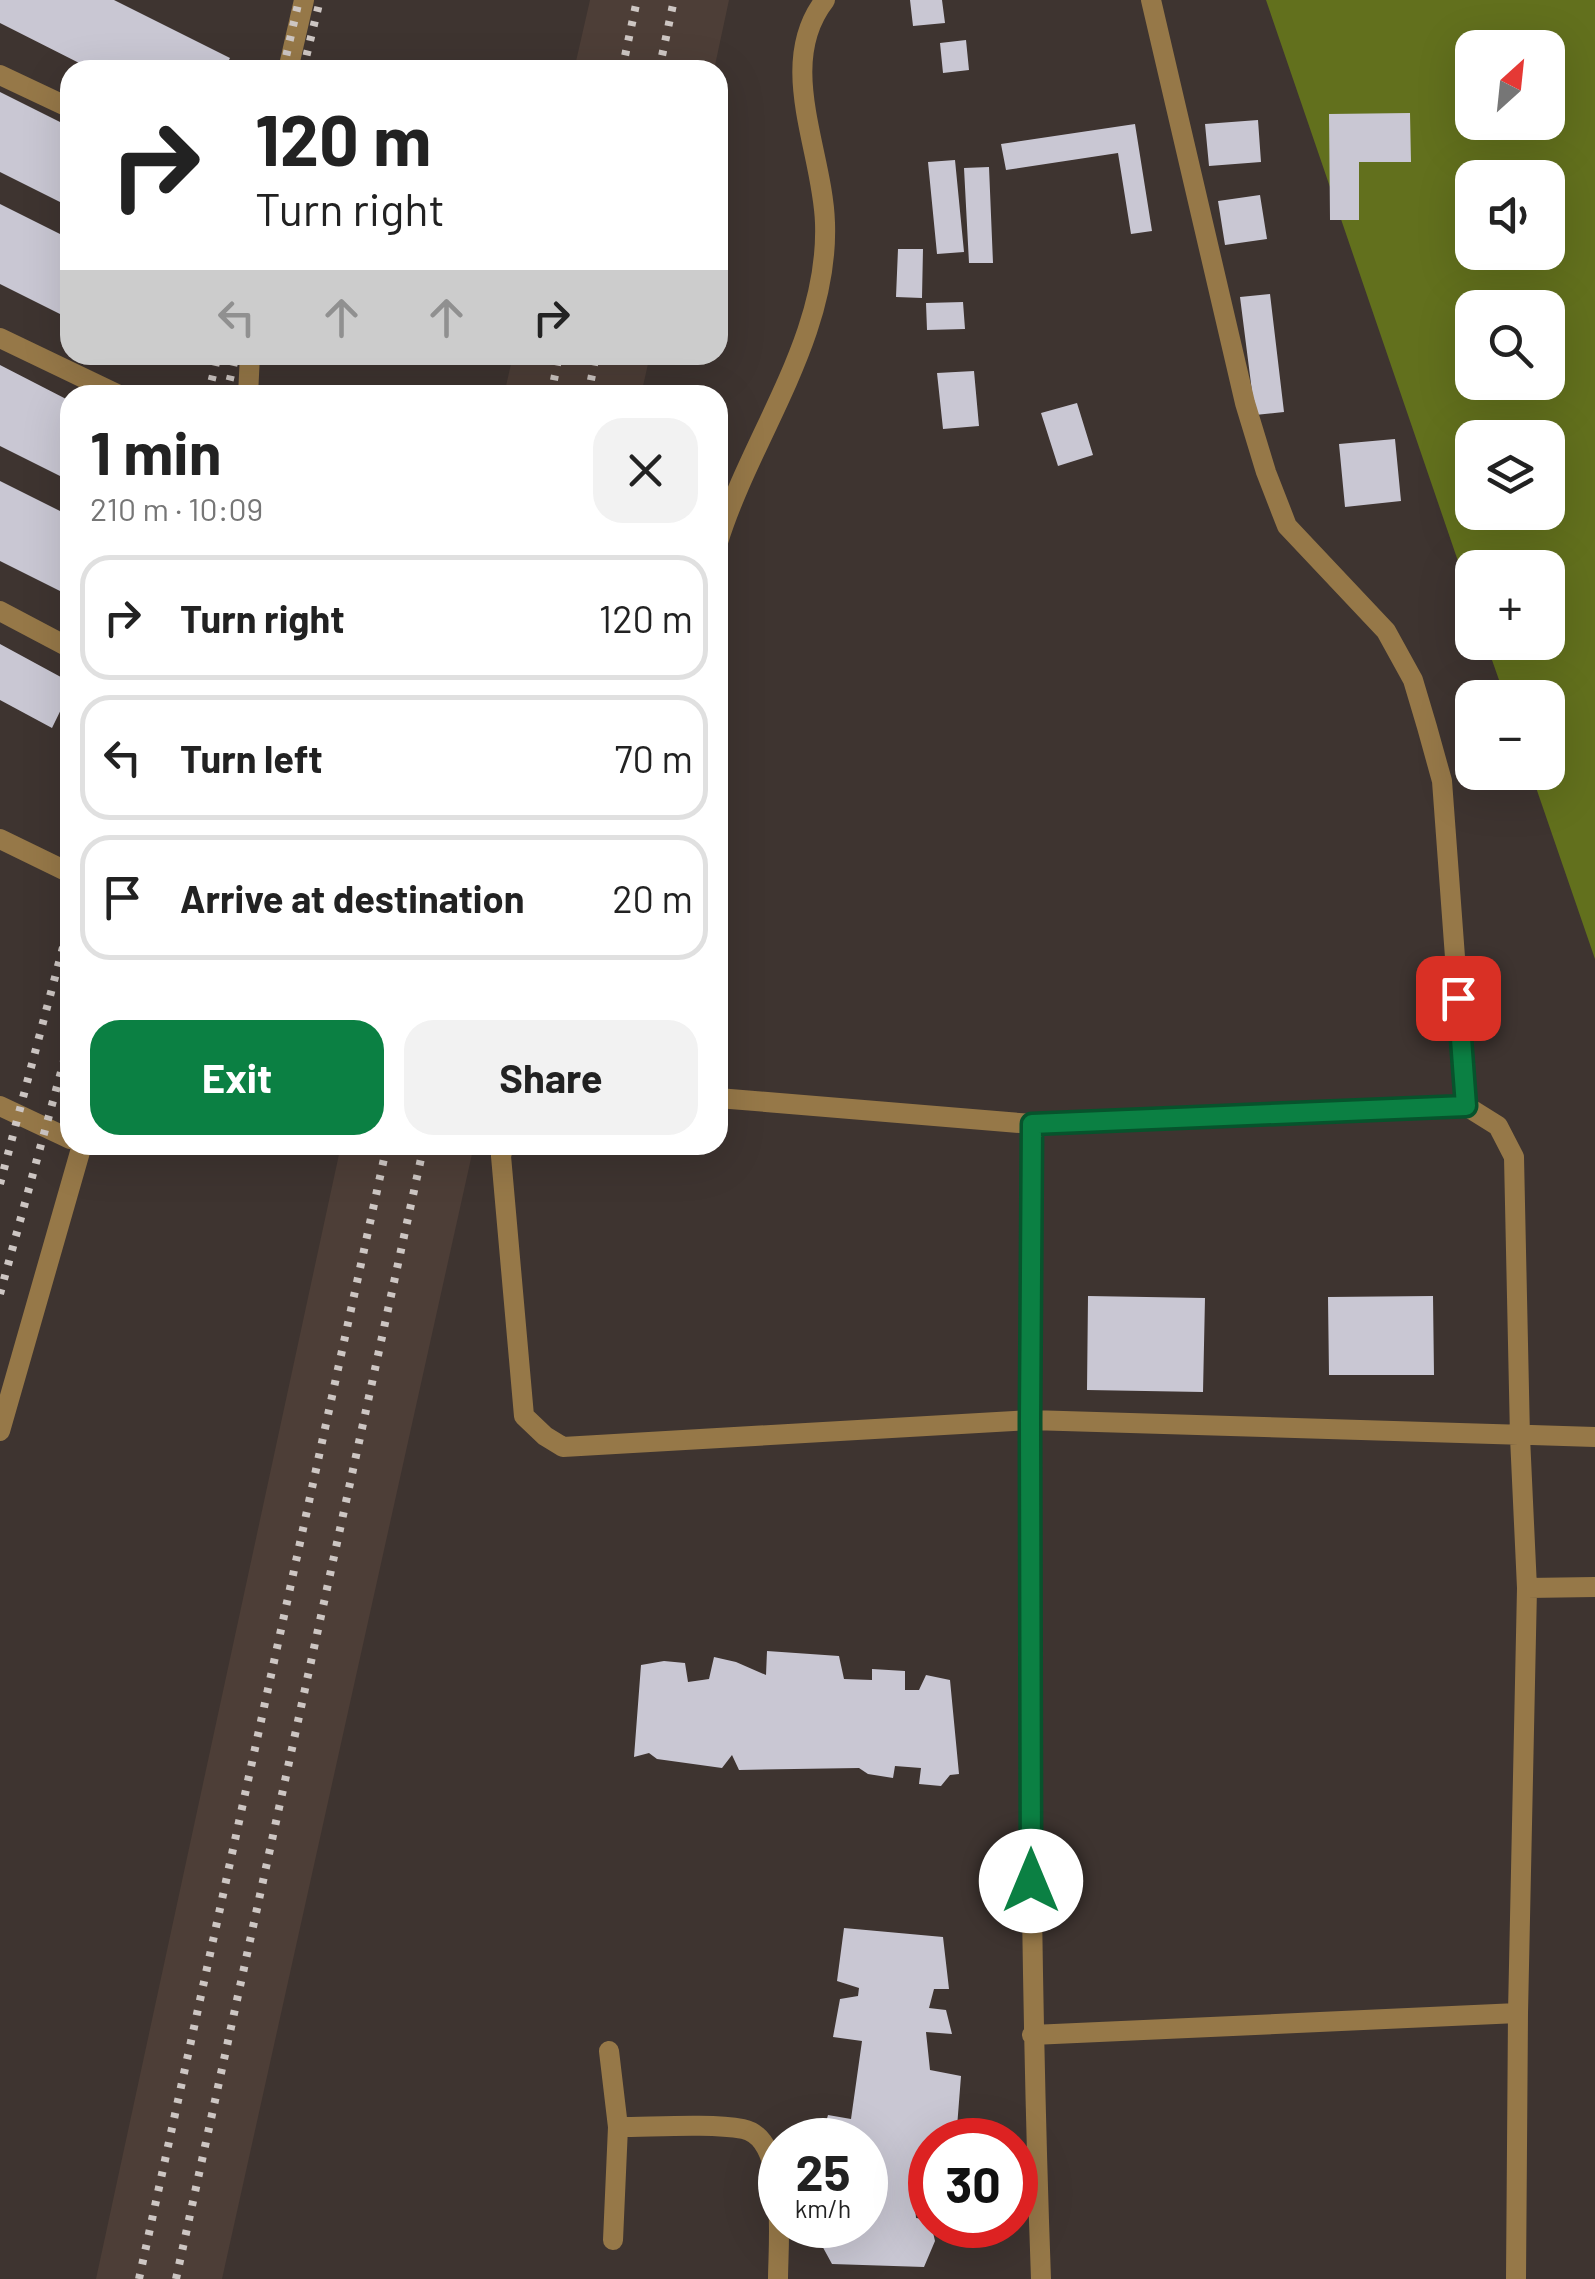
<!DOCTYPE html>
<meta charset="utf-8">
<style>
:root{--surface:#fff;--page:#f2f2f2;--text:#222;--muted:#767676;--line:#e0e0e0;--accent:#0b8043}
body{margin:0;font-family:Barlow,sans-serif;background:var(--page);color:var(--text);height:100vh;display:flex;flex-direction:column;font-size:38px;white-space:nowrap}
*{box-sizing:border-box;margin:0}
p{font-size:32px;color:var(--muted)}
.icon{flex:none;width:55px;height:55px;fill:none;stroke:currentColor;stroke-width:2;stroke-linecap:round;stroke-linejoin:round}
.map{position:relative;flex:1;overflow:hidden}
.drawer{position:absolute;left:60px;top:385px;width:668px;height:770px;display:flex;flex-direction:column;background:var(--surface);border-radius:30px;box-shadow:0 10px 40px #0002}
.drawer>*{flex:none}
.guide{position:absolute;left:60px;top:60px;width:668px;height:305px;border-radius:30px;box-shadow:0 10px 40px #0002;background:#fff;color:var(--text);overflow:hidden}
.needle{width:65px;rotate:27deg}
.buttons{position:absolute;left:1455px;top:30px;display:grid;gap:20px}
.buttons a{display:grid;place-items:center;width:110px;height:110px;border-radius:20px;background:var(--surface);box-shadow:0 10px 40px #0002;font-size:50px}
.speed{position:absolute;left:758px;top:2118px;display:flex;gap:20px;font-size:50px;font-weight:700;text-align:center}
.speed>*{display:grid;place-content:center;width:130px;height:130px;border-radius:50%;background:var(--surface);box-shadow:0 10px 40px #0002;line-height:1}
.speed small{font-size:25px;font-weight:400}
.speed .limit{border:15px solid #d22;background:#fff;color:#111}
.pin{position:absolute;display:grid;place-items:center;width:85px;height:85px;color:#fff;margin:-42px;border-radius:20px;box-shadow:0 5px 15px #0006}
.me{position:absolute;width:110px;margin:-55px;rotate:0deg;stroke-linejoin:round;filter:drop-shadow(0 0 8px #0008)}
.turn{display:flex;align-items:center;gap:35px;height:210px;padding:0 30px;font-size:45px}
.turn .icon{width:130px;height:130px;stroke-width:2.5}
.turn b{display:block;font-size:70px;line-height:85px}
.lanes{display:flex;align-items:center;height:95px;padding:0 30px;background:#0003;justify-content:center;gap:50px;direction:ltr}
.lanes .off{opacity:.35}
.round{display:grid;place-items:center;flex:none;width:105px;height:105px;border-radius:30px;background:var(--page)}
.summary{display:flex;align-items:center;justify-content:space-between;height:170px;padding:0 30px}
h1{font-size:60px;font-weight:700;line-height:75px}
.button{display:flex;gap:20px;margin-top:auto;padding:20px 30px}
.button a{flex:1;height:115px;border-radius:30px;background:var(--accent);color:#fff;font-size:40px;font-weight:700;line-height:115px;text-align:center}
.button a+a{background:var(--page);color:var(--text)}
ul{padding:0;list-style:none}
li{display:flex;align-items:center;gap:30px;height:125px;margin:0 20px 15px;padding:0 10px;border:5px solid var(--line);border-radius:30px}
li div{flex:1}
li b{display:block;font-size:38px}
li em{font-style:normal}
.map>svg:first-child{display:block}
.built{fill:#4d3e37}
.forest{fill:#62701d;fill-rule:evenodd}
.building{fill:#c9c7d3}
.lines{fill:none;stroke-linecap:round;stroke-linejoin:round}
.minor{stroke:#967848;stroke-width:20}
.rail{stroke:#cdc6c3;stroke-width:8;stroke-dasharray:5 10;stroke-linecap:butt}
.route-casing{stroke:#07532c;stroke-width:25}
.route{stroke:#0b8043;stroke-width:18}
</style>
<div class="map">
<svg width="1595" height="2279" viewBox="0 0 1595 2279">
<rect width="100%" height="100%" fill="#3e3430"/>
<path class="built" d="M590 0H729L714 70H574Z
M513 355H650L641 395H504Z
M341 1145H474L222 2279H96Z"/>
<path class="forest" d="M1266 0H1595V959L1531 773 1548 772V698L1505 697 1486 643 1548 642V568H1472V602ZM1472 48H1548V122H1472ZM1472 178H1548V252H1472ZM1472 308H1548V382H1472ZM1472 438H1548V512H1472Z"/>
<path class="building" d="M0 0H114L230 58 224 70H93L0 23Z
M910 0H942L945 23 913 26Z
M966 40 969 70 943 73 940 43Z
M0 92 70 127V207L0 172Z
M1410 113 1411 162H1359V220H1330L1329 114Z
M1258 120 1261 162 1209 166 1205 124Z
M1135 124 1152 231 1131 234 1118 153 1006 170 1001 144Z
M955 160 964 252 937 254 928 162Z
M989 167 993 263H969L964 168Z
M1260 195 1267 239 1225 245 1218 201Z
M0 204 70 239V319L0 284Z
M898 249H923L922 298 896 297Z
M1270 294 1284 412 1255 415 1240 297Z
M963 302 965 329 927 330 926 303Z
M0 365 70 401V481L0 446Z
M974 371 979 426 943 429 937 373Z
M1077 403 1093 455 1058 466 1041 413Z
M1395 439 1401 501 1345 507 1339 444Z
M0 481 70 516V596L0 561Z
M0 644 70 682V691L52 728 0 700Z
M1088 1296 1205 1298 1203 1392 1087 1390Z
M1433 1296 1434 1375H1329L1328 1297Z
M767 1651 839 1656 844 1679 872 1680V1669L905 1671V1690H919L926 1675 950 1680 959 1774 950 1775 941 1786 919 1784 921 1768 895 1766 893 1778 868 1774 859 1768 739 1770 732 1755 722 1768 657 1759 649 1753 634 1757 641 1665 664 1661 685 1663 688 1682 709 1679 714 1657 736 1662 766 1675Z
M844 1928 943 1937 949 1989H934L929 2008 946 2010 952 2034 926 2032 930 2070 961 2076 956 2140H930V2159L916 2179 930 2181V2205L915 2206 916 2218 930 2220 935 2241 924 2267 832 2264 820 2242 824 2225H865V2140H839L824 2129 828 2115 851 2119 862 2041 833 2037 840 1999 858 1996 859 1988 837 1981Z"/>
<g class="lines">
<path class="minor" d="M1151 0 1245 403 1266 472 1287 526 1386 631 1413 680 1427 727 1442 781 1466 1106 1498 1126 1514 1157 1520 1437 1527 1588 1518 2013 1516 2279
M288 70 304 0
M0 75 70 108
M0 338 119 395
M248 395 250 355
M718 542C751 436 829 338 825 223 823 151 775 64 825 0
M0 611 70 648
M0 839 70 873
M718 1098 1032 1124 1466 1106
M0 1106 70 1139
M1032 1124C1029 1509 1027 1894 1041 2279
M504 1145 501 1156 524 1416 545 1436 563 1447 1030 1420 1595 1437
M0 1431 82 1145
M1527 1588 1595 1587
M1032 2035 1518 2013
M609 2051 618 2127 613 2240
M618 2127C654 2127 710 2123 743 2129 789 2138 778 2244 778 2279"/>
<path class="rail" d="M283 70 299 0
M303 70 320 0
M622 70 637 0
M659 70 674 0
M208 395 218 355
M226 395 236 355
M551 395 559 355
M588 395 596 355
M0 1184 70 921
M0 1294 70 1039
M139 2279 387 1145
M176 2279 424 1145"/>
</g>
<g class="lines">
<defs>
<path id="route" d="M1031 1881 1030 1420 1032 1124 1466 1106 1458 998"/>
</defs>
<use href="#route" class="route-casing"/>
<use href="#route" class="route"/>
</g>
</svg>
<div class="buttons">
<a><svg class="needle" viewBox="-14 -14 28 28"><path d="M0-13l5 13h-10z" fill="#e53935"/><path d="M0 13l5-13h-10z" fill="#767676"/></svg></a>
<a><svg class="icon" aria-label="sound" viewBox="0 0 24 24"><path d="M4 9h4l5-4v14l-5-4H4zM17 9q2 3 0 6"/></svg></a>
<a><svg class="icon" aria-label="search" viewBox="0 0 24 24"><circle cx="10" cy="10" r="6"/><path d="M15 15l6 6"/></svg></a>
<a><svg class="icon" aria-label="layers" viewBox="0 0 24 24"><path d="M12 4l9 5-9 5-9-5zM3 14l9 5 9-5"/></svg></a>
<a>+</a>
<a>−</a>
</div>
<div class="speed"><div>25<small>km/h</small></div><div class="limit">30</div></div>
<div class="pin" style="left:1458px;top:998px;background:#d93025"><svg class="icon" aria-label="arrive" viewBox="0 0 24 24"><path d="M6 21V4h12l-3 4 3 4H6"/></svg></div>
<svg class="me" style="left:1031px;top:1881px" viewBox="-20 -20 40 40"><circle r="19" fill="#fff"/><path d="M0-13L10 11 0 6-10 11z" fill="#0b8043"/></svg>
<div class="guide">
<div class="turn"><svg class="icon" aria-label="right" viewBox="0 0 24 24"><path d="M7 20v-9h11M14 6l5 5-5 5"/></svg><div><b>120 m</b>Turn right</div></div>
<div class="lanes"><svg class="icon off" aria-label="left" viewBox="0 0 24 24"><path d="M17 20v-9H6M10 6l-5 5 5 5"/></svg><svg class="icon off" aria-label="ahead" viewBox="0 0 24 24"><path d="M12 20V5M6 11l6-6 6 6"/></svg><svg class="icon off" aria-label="ahead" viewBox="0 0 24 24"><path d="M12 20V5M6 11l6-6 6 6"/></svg><svg class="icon" aria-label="right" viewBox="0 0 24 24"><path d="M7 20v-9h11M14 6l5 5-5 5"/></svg></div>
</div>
<section class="drawer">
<div class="summary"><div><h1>1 min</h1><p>210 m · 10:09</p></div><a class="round"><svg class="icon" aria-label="close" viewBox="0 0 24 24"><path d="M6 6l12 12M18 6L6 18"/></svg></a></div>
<ul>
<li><svg class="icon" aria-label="right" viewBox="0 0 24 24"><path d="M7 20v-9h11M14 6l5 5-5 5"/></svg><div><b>Turn right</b></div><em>120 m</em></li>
<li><svg class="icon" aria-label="left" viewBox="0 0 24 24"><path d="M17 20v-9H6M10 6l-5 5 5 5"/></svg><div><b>Turn left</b></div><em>70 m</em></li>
<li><svg class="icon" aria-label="arrive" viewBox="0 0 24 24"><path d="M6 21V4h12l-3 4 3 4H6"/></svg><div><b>Arrive at destination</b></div><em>20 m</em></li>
</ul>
<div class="button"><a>Exit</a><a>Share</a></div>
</section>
</div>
